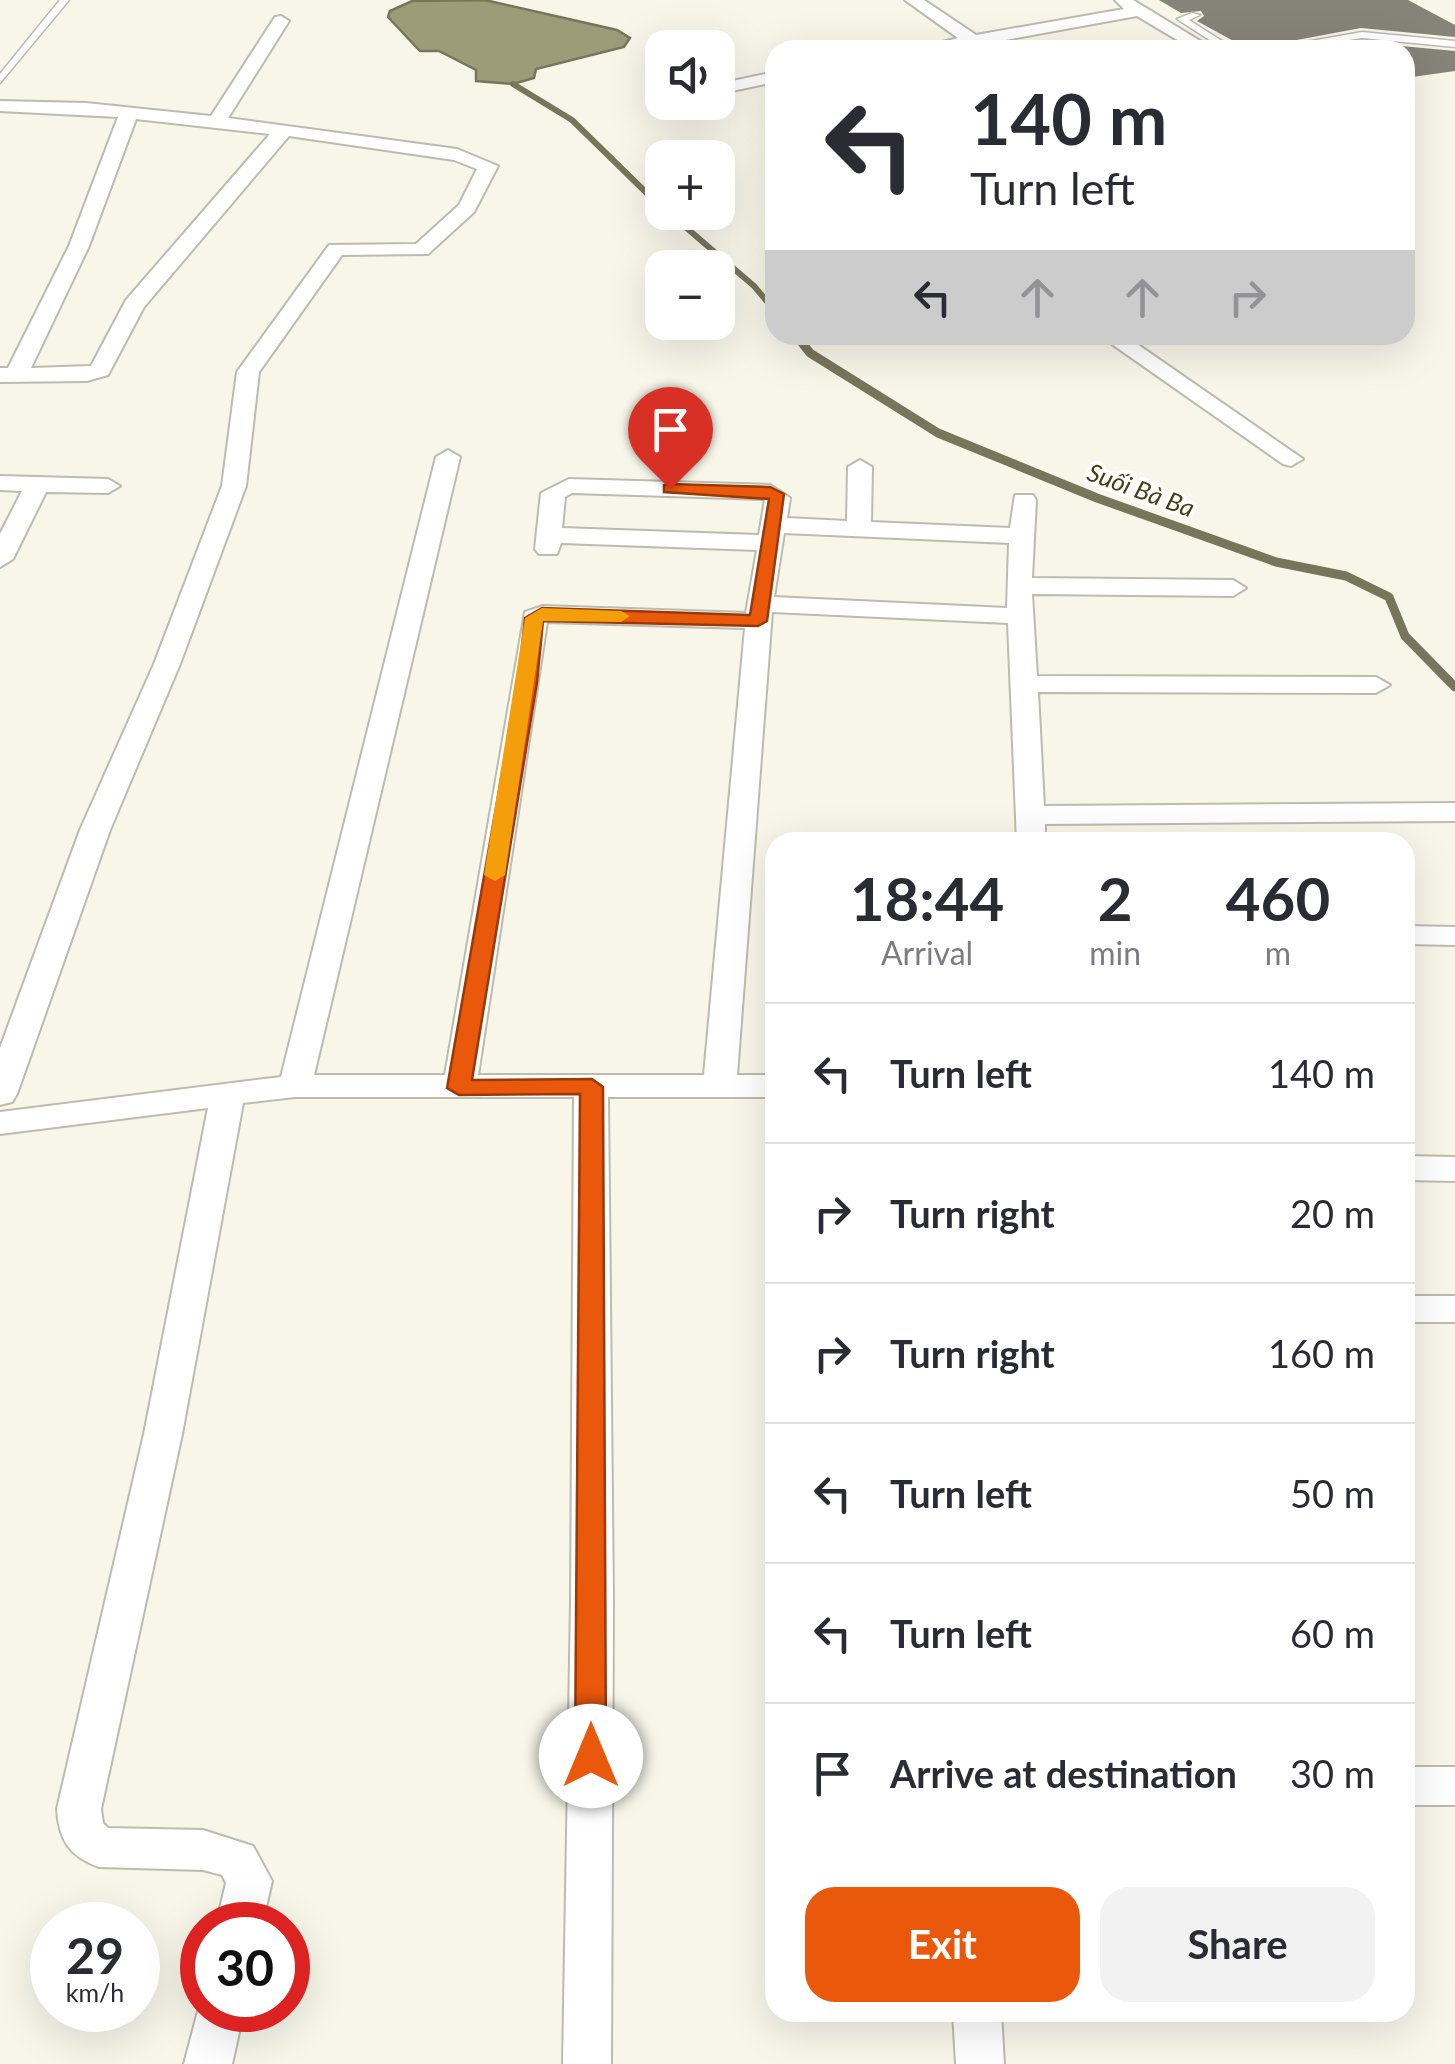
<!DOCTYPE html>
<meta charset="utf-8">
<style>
:root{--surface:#fff;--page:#f2f2f3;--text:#2b2b33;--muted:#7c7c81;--line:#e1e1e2;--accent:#ea580c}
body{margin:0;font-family:Lato,sans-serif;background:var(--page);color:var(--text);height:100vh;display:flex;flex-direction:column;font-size:38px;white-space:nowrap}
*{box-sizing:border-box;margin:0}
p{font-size:32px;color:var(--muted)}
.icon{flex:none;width:55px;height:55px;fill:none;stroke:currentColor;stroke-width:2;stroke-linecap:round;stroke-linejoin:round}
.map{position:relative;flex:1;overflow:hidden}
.side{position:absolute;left:765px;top:832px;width:650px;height:1190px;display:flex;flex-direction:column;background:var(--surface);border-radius:30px;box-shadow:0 10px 40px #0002}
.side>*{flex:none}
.guide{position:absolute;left:765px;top:40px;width:650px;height:305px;border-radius:30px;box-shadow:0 10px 40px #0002;background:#fff;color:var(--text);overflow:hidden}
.buttons{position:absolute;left:645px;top:30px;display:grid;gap:20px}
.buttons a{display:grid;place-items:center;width:90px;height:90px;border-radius:20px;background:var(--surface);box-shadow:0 10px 40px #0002;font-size:50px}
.speed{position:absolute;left:30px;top:1902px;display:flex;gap:20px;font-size:50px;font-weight:700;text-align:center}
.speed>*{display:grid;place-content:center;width:130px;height:130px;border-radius:50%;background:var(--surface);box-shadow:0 10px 40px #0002;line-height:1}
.speed small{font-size:25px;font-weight:400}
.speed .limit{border:15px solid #d22;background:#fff;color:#111}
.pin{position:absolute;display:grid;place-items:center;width:85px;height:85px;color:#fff;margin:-102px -42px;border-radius:50% 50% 50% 0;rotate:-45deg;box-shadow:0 0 10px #0007}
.pin .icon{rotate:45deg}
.me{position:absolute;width:110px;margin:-55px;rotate:0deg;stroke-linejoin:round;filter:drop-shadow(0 0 8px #0008)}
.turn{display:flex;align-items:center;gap:35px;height:210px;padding:0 40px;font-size:45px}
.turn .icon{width:130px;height:130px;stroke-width:2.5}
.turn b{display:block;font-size:70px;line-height:85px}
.lanes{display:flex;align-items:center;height:95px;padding:0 40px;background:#0003;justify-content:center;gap:50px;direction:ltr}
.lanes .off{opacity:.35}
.eta{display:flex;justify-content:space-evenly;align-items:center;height:170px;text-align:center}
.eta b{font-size:60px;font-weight:700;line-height:70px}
.action{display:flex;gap:20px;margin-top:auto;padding:20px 40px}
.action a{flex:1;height:115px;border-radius:30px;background:var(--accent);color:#fff;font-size:40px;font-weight:700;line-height:115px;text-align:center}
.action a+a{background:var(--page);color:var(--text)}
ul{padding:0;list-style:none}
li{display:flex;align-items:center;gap:30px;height:140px;padding:0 40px;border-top:2px solid var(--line)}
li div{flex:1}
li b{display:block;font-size:38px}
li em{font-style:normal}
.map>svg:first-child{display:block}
.water{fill:#9d9c78;stroke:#77765b;stroke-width:2.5}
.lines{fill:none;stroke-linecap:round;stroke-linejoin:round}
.stream-far1{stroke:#77765b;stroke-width:6}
.stream{stroke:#77765b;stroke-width:9}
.building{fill:#848478}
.service-casing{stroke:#bbbbaf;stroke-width:3}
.minor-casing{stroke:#bbbbaf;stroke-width:4}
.service{fill:#fff;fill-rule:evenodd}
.minor{fill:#fff;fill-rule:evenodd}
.route{fill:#ea580c;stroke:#983908;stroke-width:2.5}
.slow{fill:#f59e0b}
.labels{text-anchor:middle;stroke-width:8;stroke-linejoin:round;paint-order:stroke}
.far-water-label{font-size:25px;font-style:italic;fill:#424012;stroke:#fff}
</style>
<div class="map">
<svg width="1455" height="2064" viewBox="0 0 1455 2064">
<rect width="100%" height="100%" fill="#f7f6e9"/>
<path class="water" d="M485 0 617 30 630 38 624 47 536 69 534 78 513 84 476 81V70L439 51H420L388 17 390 11 412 1Z"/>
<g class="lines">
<path class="stream-far1" d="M513 84 572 120 662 208
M668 212 754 286 775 311"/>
<path class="stream" d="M796 335 810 353 938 433 1097 498 1276 562 1346 576 1389 597 1405 636 1455 687"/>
</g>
<path class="building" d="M1159 0H1408L1455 25V37L1361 28 1248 49 1197 21 1204 16 1201 11 1181 13Z
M1391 45 1455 51V71L1405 78V50Z"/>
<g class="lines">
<defs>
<path id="service" d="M60 0H69L0 83V74Z
M1192 13 1200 15 1189 20 1236 50H1225L1177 19Z
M1362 32 1455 41V47L1362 38 1283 50H1260Z"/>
<path id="minor" d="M905 0H924L976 35 1124 9 1115 0H1133L1215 50H1194L1137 16 950 50H912L958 38Z
M281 16 289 21 228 118 457 149 498 166 474 212 428 254 342 255 259 372 246 486 180 664 110 830 17 1094 12 1102 0 1105V1048L80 830 154 664 222 486 237 372 329 245 416 244 459 205 477 169 454 160 289 136 144 307 108 375 87 381 0 382V368H8L69 246 118 117 0 111V101L86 103 211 116 275 17ZM136 119 270 134 126 300 91 366 31 368 89 246Z
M775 72V82L718 94V84Z
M1099 335H1124L1303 459 1291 466 1283 464Z
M448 450 460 457 314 1075H445L525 612 543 606 746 613 757 550 561 543 557 554H539L535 549 541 493 569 479 770 485 790 498 787 518 847 521 848 467 860 460 872 467 871 522 1010 528 1015 495H1033L1036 500 1032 578 1233 580 1246 588 1233 596 1032 594 1037 676 1376 677 1390 685 1376 693 1038 692 1044 806 1455 803V821L1045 824V842H1017L1008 623 772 612 737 1075H775V1097H608L613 1602 611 2064H563L571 1602 574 1097H295L243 1103 182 1434 101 1809 103 1823 108 1828 203 1830 253 1846 272 1881 262 1925H216L226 1883 222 1875 203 1870 99 1867C69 1856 59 1840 57 1809L144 1434 208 1108 0 1134V1112L281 1077 436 457ZM572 493 764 499 765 500 759 535 562 528 565 497ZM784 533 1009 543 1007 608 774 597ZM547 622 745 628 704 1075H478Z
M0 476 108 479 120 486 108 493 46 492 13 559 0 567V534L22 491 0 490Z
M1405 926 1455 927V945L1405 944Z
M1405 1156 1455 1157V1181L1405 1180Z
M1405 1296H1455V1322H1405Z
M1405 1767H1455V1805H1405Z
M202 1996V2010H244L232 2064H184Z
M953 2012H1001L1004 2064H956Z"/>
</defs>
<use href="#service" class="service-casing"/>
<use href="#minor" class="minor-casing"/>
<use href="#service" class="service"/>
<use href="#minor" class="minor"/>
</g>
<path class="route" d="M670 484 770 487 784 494 767 621 758 626 543 621 537 682 472 1080 592 1079 603 1087 606 1756 602 1765 591 1769 580 1765 575 1756 580 1094 459 1095 447 1088 518 682 525 618 542 608 750 615 769 499 664 492V485Z"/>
<path class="slow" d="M542 608 621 611 630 616 621 622 543 621 505 875 495 881 484 875 525 618Z"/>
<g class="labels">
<g class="far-water-label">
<text transform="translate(1141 490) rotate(20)" y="9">Suối Bà Ba</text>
</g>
</g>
</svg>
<div class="buttons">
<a><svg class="icon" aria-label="sound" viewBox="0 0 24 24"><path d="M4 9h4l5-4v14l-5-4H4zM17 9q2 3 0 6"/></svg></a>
<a>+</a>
<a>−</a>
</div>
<div class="speed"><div>29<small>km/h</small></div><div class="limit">30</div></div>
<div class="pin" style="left:670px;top:489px;background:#d93025"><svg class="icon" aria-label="arrive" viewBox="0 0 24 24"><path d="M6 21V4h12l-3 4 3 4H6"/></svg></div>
<svg class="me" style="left:591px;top:1756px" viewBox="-20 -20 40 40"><circle r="19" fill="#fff"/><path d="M0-13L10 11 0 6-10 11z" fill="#ea580c"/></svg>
<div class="guide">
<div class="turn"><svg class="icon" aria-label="left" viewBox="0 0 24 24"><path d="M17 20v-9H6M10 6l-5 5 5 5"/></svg><div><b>140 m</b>Turn left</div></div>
<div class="lanes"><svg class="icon" aria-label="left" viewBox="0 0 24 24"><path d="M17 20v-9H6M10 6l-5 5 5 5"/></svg><svg class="icon off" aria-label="ahead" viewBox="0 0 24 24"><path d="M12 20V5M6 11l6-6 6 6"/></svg><svg class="icon off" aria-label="ahead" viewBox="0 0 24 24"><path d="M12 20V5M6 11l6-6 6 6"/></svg><svg class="icon off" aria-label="right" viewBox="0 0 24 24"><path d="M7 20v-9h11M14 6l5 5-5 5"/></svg></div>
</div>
<section class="side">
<div class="eta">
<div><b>18:44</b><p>Arrival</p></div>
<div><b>2</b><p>min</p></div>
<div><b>460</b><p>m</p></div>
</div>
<ul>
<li><svg class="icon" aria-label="left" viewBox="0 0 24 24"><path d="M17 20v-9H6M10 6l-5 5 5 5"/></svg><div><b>Turn left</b></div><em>140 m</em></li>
<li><svg class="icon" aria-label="right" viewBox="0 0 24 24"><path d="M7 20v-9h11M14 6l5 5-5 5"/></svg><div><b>Turn right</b></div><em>20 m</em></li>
<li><svg class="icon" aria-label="right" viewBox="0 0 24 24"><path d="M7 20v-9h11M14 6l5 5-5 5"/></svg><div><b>Turn right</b></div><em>160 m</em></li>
<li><svg class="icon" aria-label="left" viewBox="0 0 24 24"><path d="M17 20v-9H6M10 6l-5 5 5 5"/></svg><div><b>Turn left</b></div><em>50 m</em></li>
<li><svg class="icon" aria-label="left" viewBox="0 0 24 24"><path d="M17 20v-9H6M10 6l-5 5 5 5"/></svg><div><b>Turn left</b></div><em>60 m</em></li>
<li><svg class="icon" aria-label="arrive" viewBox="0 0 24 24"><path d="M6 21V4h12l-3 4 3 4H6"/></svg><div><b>Arrive at destination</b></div><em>30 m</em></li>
</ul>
<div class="action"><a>Exit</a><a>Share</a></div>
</section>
</div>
